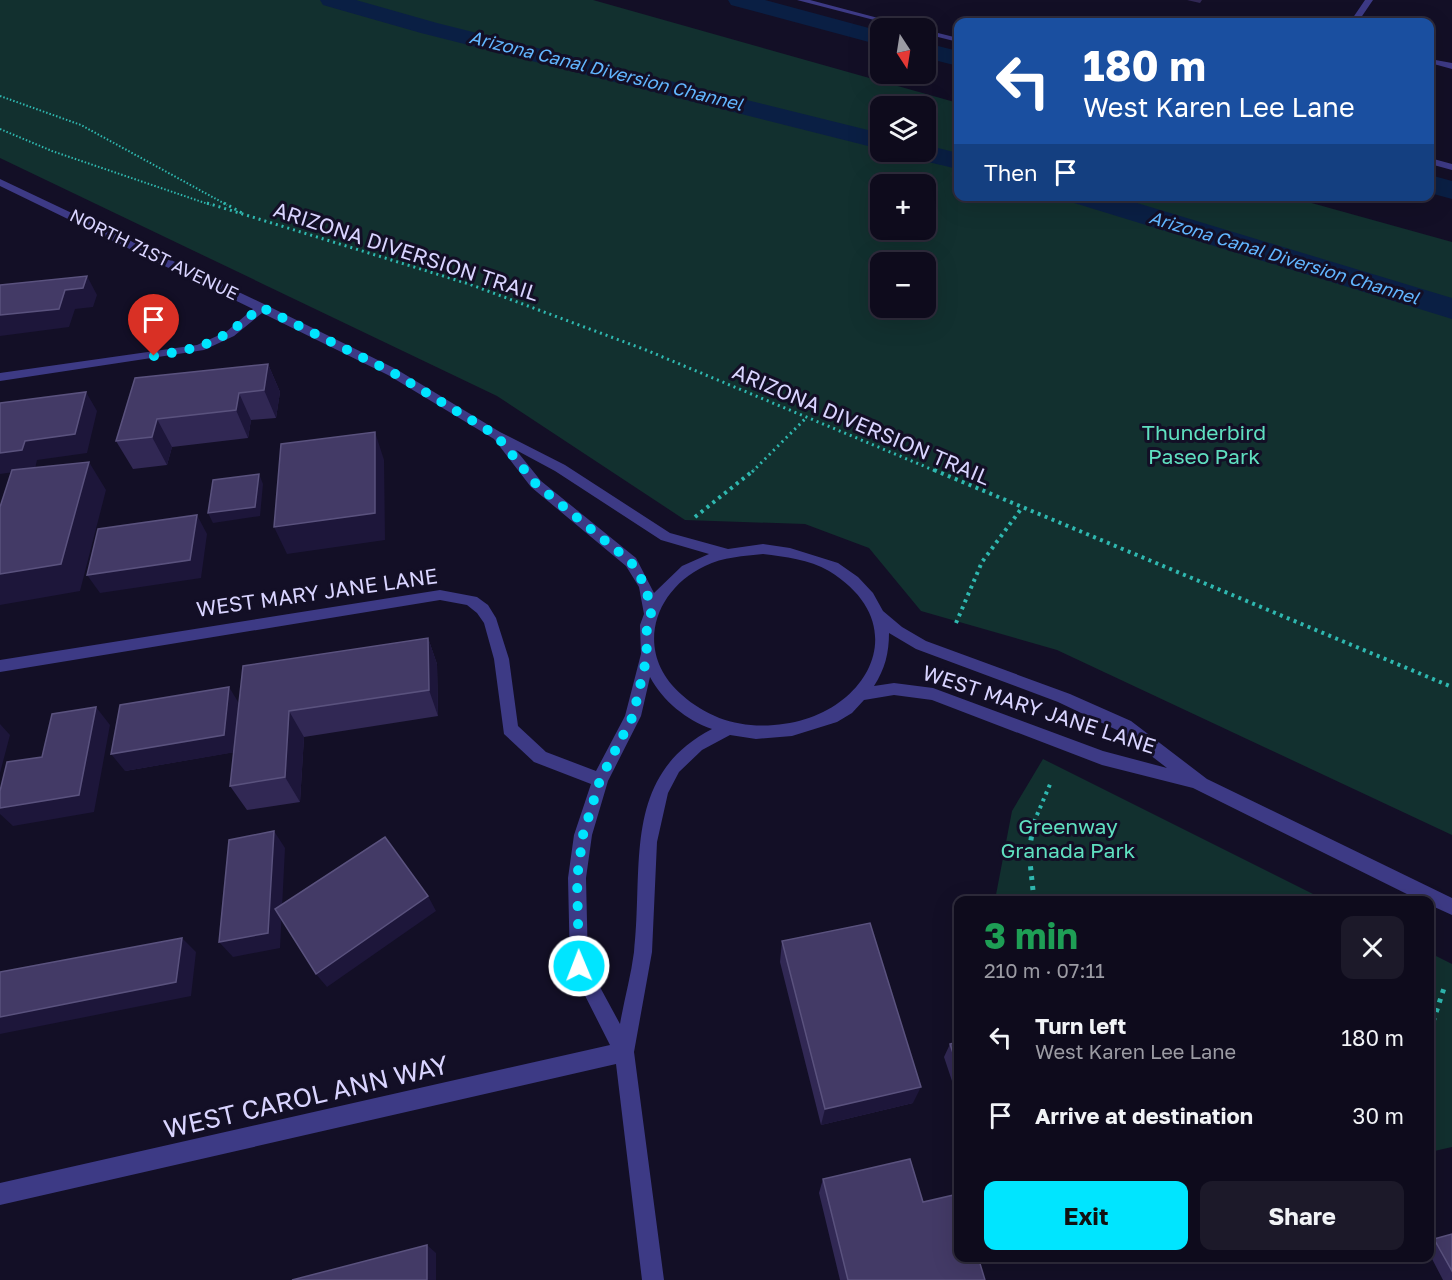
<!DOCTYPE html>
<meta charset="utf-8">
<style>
:root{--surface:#0e0b1c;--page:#1c1929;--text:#f1f3f6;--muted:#9b9ba3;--line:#2e2b3b;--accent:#00e5ff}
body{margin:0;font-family:"Golos Text",sans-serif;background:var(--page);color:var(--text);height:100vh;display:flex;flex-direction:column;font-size:22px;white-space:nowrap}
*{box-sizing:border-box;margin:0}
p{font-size:20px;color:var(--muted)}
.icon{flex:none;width:33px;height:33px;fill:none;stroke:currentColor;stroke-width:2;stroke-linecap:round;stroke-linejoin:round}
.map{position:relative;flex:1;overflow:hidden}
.sheet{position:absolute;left:954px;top:896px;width:480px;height:366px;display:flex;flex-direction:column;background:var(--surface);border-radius:12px;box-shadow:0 6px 24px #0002,0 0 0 2px var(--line)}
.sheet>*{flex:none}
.hud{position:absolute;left:954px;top:18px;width:480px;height:183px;border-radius:12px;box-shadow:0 6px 24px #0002,0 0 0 2px var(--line);background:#1a4fa0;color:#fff;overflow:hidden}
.needle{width:39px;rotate:168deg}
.buttons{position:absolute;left:870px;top:18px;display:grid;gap:12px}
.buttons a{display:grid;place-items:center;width:66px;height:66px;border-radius:12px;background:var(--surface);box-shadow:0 6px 24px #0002,0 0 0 2px var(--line);font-size:30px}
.pin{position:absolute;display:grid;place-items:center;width:51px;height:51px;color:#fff;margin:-62px -26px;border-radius:50% 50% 50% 0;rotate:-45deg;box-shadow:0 0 6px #0007}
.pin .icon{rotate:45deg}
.me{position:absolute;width:66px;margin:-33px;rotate:359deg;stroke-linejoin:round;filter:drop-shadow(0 0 4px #0008)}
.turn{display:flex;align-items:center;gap:21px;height:126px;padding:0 30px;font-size:27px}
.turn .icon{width:78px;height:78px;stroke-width:2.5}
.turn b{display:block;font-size:42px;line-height:51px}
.then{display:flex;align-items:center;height:57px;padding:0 30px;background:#0003;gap:12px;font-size:22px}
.round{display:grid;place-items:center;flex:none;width:63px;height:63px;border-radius:12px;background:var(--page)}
.overview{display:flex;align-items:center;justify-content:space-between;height:102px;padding:0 30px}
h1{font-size:36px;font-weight:700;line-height:45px;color:#1e9e55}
.primary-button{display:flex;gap:12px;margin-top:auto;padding:12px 30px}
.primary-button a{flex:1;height:69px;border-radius:12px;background:var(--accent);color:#111;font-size:24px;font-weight:700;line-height:69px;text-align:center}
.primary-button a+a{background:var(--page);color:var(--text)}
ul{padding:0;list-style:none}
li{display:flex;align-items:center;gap:18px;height:78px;padding:0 30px}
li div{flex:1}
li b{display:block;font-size:22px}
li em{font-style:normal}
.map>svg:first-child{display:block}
.green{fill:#12302f;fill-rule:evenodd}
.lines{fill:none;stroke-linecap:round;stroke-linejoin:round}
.canal{fill:#0a1f44;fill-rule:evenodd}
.path-far3{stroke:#2fb8b0;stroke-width:2;stroke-dasharray:1.5 2;stroke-linecap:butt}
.path-far2{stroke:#2fb8b0;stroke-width:3;stroke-dasharray:2 4;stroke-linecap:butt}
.path-far1{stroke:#2fb8b0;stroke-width:4;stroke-dasharray:3 4.5;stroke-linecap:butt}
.path{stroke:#2fb8b0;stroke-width:5;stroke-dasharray:4 6;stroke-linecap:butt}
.minor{fill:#3d3a85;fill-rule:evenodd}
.wall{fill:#312854}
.shaded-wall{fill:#1d163a}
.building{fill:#433a66;stroke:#5a527e;stroke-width:1.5}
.route{stroke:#00e5ff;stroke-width:10;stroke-dasharray:0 18}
.labels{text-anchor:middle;stroke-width:6;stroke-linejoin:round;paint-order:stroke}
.far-water-label{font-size:18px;font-style:italic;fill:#62b6ff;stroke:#130f26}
.far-street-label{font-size:18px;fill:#d9d4ff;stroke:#130f26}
.street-label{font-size:21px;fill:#d9d4ff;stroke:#130f26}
.park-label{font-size:21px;fill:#5fe0c0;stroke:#130f26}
.near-street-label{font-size:26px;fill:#d9d4ff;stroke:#130f26}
</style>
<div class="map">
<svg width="1452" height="1280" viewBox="0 0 1452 1280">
<rect width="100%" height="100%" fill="#130f26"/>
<path class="green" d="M0 0H593L958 103V196L1290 197 1452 242V835L1057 650 921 611 869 548 805 524 685 520 497 396 0 158ZM880 106H926V152H880ZM880 184H926V230H880ZM880 262H926V308H880Z
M1043 759 1325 900H995L1012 811Z
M1430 953 1452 964V1147L1430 1152Z"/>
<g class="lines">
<path class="canal" d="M320 0H356L437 23 880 133V149L421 33 323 5Z
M728 0H765L880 31V45L731 5Z
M926 43 958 51V66L926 58Z
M926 145 958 153V169L911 158 907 152H926Z
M1430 175 1452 181V199L1430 193Z
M1067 196H1114L1452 298V319L1071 202Z"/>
<path class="path-far3" d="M0 96 81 125 227 205
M0 129 52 151 211 205"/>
<path class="path-far2" d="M207 203 469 284 646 350 938 472
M224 203 242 213
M752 472 806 418"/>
<path class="path-far1" d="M934 470 1452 687
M695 517 754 470
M956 623 982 562 1021 509
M1034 822 1051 782"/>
<path class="path" d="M1034 900 1029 852 1034 821
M1430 1031 1445 985"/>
<path class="minor" d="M797 0H810L916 28H905Z
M1365 0H1373L1358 22H1350Z
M926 30 958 38V42L926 34Z
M1430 59 1452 63V69L1430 63Z
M1430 158 1452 164V170L1430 164Z
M0 179 266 305 396 369 500 432 565 465 670 533 728 549 763 544 790 548 838 563 858 577 873 593 883 611 902 627 926 641 1070 694 1131 721 1207 779 1452 898V915L1430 905V900H1419L1193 788 1102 765 932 700 894 695 864 700 852 713 837 722 792 736 756 739 730 735 702 750 679 772 668 793 657 842 652 952 634 1052 664 1280H642L616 1064 0 1205V1183L610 1045 570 966 568 878 574 835 591 784 534 762 504 734 494 659 484 623 477 613 467 605 440 600 0 672V660L440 590 477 597 488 605 496 618 509 659 518 726 546 752 596 771 625 716 641 654 640 625 644 614 639 587 626 566 531 487 494 439 388 375 262 313 234 336 204 350 0 381V373L197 345 226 332 253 309 0 186ZM516 450 555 471 661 540 709 554 682 566 654 593 636 558 541 481ZM763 554C785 557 809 559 829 571 919 626 865 719 774 725 739 728 708 718 682 695 634 654 652 591 705 566 723 557 744 556 763 554ZM889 633 916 649 1058 702 1119 731 1167 768 1103 751 933 688 894 683 874 686C885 669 889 653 889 633ZM650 677C663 701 686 720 712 729 621 776 644 867 634 952 631 976 624 1000 620 1024L588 965 586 878 592 835 608 781 641 716Z"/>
</g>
<path class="wall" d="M1187 0H1202L1200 3Z
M268 364 280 392 276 418 251 420 248 438 172 447 167 465 133 469 116 441 135 378Z
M428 638 437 664 438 716 304 737 300 802 247 810 230 786 234 752 125 771 239 703Z
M782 941 913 1103 821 1125 780 962Z
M958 1042V1099L944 1057 950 1044Z
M823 1179 923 1202 985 1280H840L819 1193Z
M1452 1234V1280H1443L1430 1255V1240Z"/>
<path class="shaded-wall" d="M87 276 97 295 93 307 75 309 69 327 0 336V315L65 290Z
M268 364 280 392 276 418 264 390Z
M86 392 97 411 87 453 37 460 35 469 0 474V453L25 441Z
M239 393 251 420 248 438 236 410Z
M157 419 172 447 167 465 152 437Z
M375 432 384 460 385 540 287 554 274 527Z
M89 462 106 490 80 591 0 605V574Z
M259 474 263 484 260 516 213 523 208 513Z
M197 515 207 534 201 578 100 593 87 575Z
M428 638 437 664 438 716 429 690Z
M229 687 240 705 236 752 125 771 111 754Z
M96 707 110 725 94 812 13 826 0 814V808Z
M289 711 304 737 300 802 285 777Z
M0 724 10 735 0 773Z
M274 831 285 848 280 948 233 957 219 942Z
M428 896 436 911 327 987 316 974Z
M182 938 196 952 191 996 0 1034V1017Z
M921 1087 913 1103 821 1125 825 1109Z
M427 1245 436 1253V1280H427Z"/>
<path class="building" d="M87 276 83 288 65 290 59 309 0 315V285Z
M268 364 264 390 239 393 236 410 157 419 152 437 116 441 135 378Z
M86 392 75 434 25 441 22 450 0 453V403Z
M375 432V513L274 527 281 444Z
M89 462 61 564 0 574V507L12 470Z
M259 474 255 507 208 513 213 480Z
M197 515 190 560 87 575 98 529Z
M428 638 429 690 289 711 285 777 230 786 243 666Z
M229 687 224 735 111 754 120 705Z
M96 707 79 795 0 808V791L7 762 42 757 52 714Z
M274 831 268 933 219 942 229 840Z
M385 837 428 896 316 974 275 909Z
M870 923 921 1087 825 1109 782 941Z
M182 938 176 982 0 1017V972Z
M958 1042V1068L950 1044Z
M910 1159 923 1202 958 1194V1257H978L985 1280H848L823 1179Z
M1452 1234V1271L1434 1239Z
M427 1245V1280H292Z"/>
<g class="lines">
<path class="route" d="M154 356C208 347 220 342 261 307L392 372 496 435 536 484 631 562 646 587 651 613 646 634 647 656 633 716 600 780 583 835 577 878 579 966"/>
</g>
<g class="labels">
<g class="far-water-label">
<text transform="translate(606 71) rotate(14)" y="6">Arizona Canal Diversion Channel</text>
<text transform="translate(1284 258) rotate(17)" y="6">Arizona Canal Diversion Channel</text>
</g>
<g class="far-street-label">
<text transform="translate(154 255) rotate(26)" y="6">NORTH 71ST AVENUE</text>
</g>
<g class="street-label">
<text transform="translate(406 252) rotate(18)" y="7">ARIZONA DIVERSION TRAIL</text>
<text transform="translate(861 425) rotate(23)" y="7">ARIZONA DIVERSION TRAIL</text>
<text transform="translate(317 593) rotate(-8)" y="7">WEST MARY JANE LANE</text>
<text transform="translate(1039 710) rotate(18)" y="7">WEST MARY JANE LANE</text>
</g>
<g class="park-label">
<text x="1204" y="440">Thunderbird<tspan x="1204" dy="24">Paseo Park</tspan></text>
<text x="1068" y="834">Greenway<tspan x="1068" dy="24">Granada Park</tspan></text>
</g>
<g class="near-street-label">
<text transform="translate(306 1097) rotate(-13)" y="9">WEST CAROL ANN WAY</text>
</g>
</g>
</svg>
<div class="buttons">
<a><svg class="needle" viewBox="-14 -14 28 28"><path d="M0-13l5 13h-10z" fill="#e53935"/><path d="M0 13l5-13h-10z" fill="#9b9ba3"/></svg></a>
<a><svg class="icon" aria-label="layers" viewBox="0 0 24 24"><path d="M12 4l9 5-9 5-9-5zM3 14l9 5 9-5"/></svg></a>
<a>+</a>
<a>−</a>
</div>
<div class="pin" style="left:154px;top:356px;background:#d93025"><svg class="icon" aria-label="arrive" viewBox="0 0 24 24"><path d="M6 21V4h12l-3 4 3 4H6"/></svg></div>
<svg class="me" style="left:579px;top:966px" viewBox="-20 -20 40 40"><circle r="17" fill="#00e5ff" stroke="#fff" stroke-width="3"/><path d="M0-11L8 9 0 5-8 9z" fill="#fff"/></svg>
<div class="hud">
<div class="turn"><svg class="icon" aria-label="left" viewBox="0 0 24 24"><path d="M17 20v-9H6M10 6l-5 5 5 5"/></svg><div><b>180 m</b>West Karen Lee Lane</div></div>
<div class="then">Then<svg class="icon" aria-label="arrive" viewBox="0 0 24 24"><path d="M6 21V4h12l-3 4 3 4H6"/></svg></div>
</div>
<section class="sheet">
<div class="overview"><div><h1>3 min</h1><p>210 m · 07:11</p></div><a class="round"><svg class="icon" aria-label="close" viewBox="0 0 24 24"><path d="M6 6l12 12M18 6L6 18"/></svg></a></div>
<ul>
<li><svg class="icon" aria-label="left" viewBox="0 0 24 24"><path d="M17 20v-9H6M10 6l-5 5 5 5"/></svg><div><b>Turn left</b><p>West Karen Lee Lane</p></div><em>180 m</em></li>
<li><svg class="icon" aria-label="arrive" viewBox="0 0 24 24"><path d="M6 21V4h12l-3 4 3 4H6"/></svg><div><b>Arrive at destination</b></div><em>30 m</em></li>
</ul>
<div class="primary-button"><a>Exit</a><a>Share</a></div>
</section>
</div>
